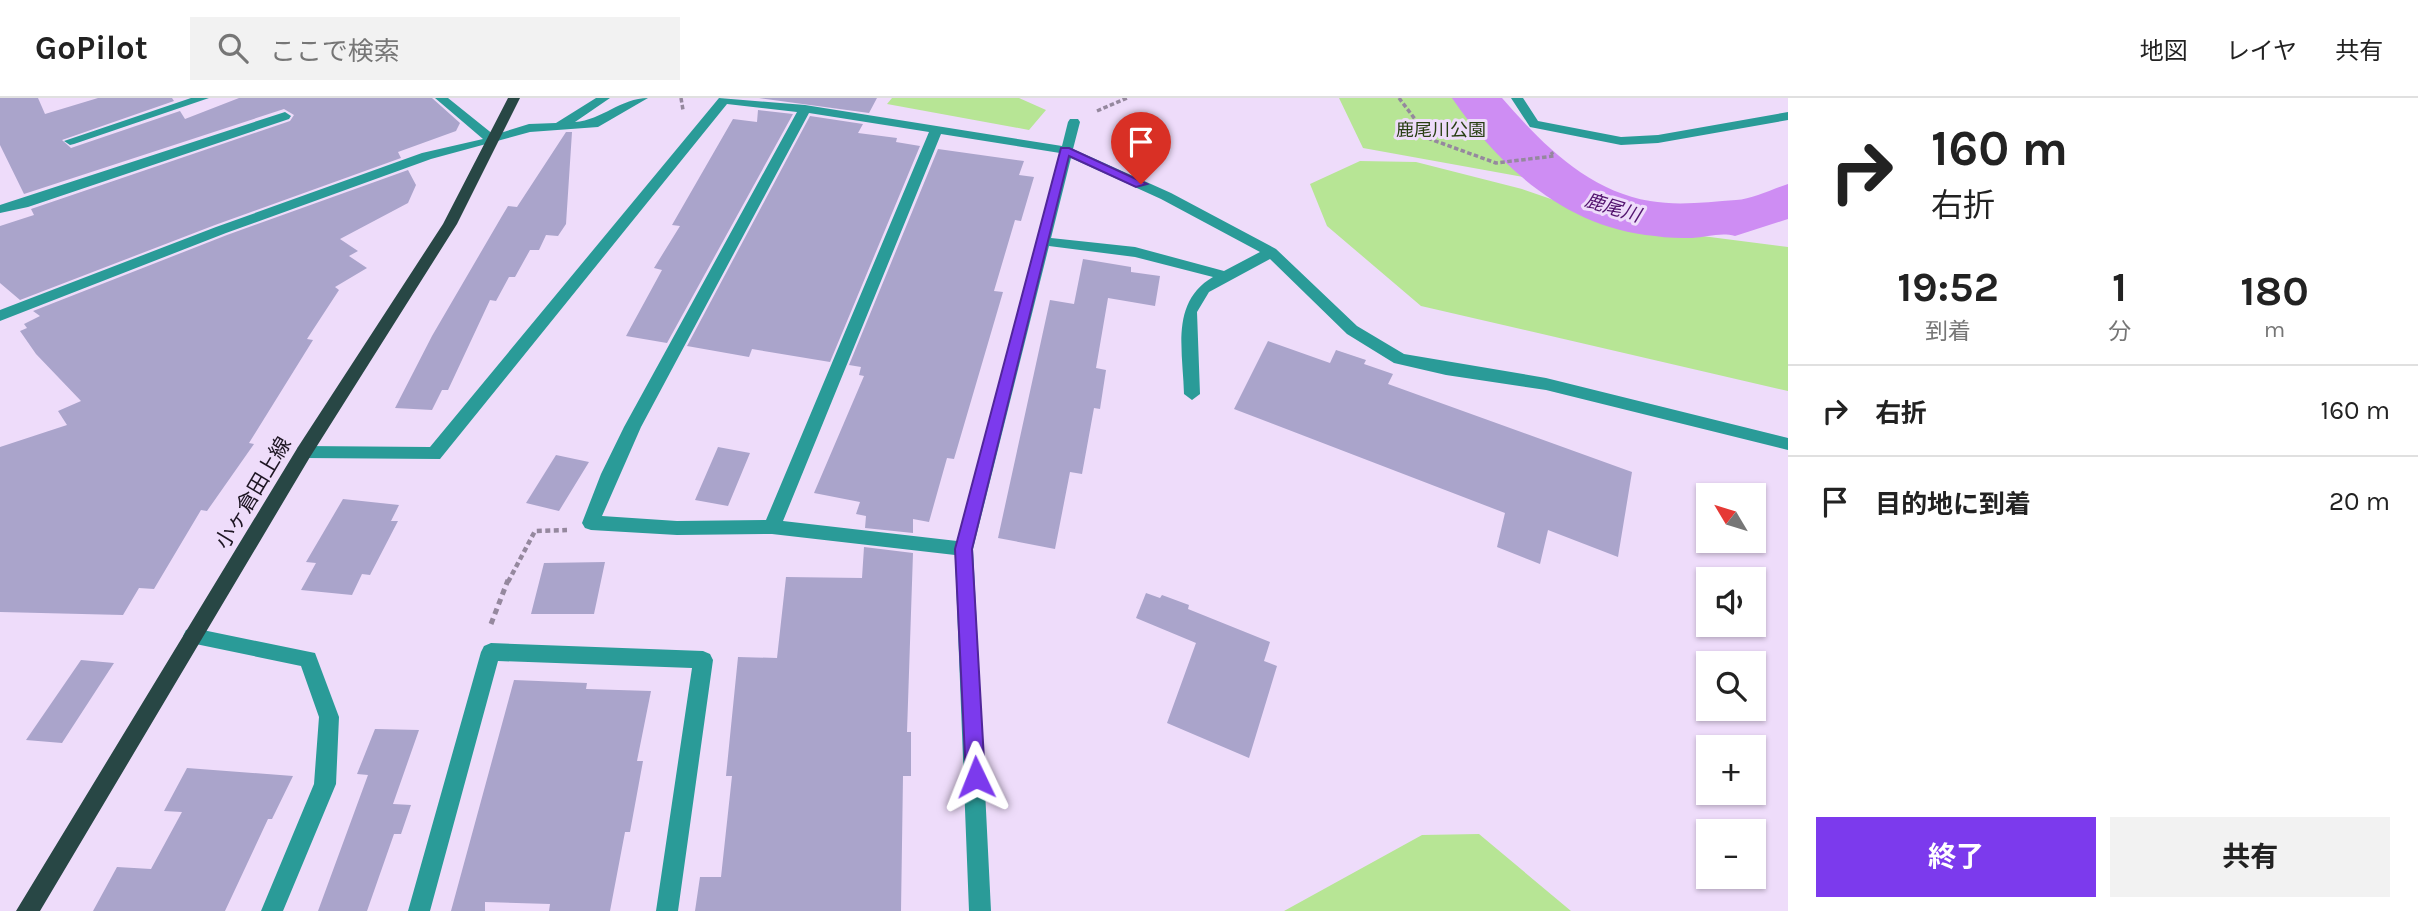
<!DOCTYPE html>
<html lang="ja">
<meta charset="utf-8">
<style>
:root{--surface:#fff;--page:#f2f2f2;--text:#222;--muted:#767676;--line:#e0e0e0;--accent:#7c3aed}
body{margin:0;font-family:Karla,"Noto Sans JP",sans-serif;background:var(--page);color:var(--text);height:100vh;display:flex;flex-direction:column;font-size:26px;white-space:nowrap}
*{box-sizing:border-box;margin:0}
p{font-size:23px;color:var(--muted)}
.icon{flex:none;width:38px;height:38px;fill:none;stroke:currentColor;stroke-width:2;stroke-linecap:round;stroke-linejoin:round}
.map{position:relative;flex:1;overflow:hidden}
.side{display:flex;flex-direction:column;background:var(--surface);width:630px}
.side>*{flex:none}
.guide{background:#fff;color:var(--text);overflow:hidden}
.needle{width:46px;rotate:308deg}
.buttons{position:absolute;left:1696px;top:385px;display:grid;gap:14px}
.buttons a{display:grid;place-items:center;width:70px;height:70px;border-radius:0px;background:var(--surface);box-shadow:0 2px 5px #0004;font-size:35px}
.pin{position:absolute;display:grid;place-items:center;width:60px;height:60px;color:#fff;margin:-72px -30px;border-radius:50% 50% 50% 0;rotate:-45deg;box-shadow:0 0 7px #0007}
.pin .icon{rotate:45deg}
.me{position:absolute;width:77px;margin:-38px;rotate:358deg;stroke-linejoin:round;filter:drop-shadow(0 0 5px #0008)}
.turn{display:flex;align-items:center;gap:24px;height:147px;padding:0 28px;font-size:32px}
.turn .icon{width:91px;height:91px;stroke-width:2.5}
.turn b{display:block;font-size:49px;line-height:60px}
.eta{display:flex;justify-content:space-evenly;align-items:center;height:119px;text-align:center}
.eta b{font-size:42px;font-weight:700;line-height:49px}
.cta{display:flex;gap:14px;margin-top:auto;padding:14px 28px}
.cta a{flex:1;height:80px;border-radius:0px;background:var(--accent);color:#fff;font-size:28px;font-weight:700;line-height:80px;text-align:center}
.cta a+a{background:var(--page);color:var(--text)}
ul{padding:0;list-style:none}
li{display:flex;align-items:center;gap:21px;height:91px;padding:0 28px;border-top:2px solid var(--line)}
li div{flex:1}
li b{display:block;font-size:26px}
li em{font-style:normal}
header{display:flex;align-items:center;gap:42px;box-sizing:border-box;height:98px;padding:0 35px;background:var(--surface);border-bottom:2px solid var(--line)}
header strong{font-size:33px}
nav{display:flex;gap:38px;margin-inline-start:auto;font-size:24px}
.search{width:490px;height:63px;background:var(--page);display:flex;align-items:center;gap:18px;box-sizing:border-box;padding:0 24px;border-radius:0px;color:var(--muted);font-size:26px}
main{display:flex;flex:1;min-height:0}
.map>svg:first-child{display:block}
.green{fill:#b7e595}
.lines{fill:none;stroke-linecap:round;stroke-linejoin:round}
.river{fill:#ce8df3;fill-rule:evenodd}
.building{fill:#aaa4cb}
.path-far2{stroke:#95889e;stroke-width:3.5;stroke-dasharray:4.5 2.5;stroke-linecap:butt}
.path-far1{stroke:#95889e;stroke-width:4.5;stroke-dasharray:5 3.5;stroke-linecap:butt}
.path{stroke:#95889e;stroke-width:5;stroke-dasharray:6 4.5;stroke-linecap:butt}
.minor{fill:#2a9b98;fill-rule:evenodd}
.major{fill:#284745;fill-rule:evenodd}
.route{fill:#7c3aed;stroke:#51269a;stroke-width:2}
.labels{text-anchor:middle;stroke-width:6;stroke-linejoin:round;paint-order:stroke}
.far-park-label{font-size:18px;fill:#283f13;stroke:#eedcfa}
.far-water-label{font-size:19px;font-style:italic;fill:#52136e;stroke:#eedcfa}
.street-label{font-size:21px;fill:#1d1522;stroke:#eedcfa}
</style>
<header>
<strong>GoPilot</strong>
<div class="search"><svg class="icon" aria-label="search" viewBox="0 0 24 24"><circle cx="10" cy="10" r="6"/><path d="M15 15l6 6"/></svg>ここで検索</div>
<nav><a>地図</a><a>レイヤ</a><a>共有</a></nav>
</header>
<main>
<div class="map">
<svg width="1788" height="813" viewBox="0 0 1788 813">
<rect width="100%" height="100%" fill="#eedcfa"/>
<path class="green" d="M892 0H1019L1046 12 1029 32 887 6Z
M1339 0H1456L1529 80 1363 50Z
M1360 63 1416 64 1522 91 1632 129 1788 149V293L1421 208 1327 128 1310 86Z
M1479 736 1571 813H1284L1422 737Z"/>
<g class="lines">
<path class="river" d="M1452 0H1502C1541 45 1588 93 1650 103 1678 108 1708 104 1736 102 1753 101 1772 91 1788 86V121L1735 138C1721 134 1707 139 1692 140 1680 140 1667 140 1655 138 1567 130 1500 70 1452 0Z"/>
</g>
<path class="building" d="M0 0H38L45 16 98 0H172L174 3 62 42 71 50 180 13 185 21 239 0H432L460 25 456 33 398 54 401 60 215 127 20 202 0 185V128L34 117 31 111 290 23 294 17 284 11 24 96 0 47Z
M759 0H877L869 15Z
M758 12 793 16 667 245 626 238 662 172 654 170 680 128 672 127 733 21 757 24Z
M810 18 863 26 858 35 897 40 896 44 920 48 830 264 752 251 749 259 687 248Z
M566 34H572L566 126 558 138 546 137 539 152H530L515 179H509L496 203 490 202 448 292H442L432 312 395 310 432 238 502 118 508 108 517 109Z
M938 51 1024 63 1019 77 1034 79 1021 123 1015 122 994 193 1003 194 954 361 947 360 929 424 913 421V435L865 430 866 418 856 416 860 404 814 395 864 278 859 277 861 269 849 267Z
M408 72 416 87 408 105 340 141 358 153 349 158 367 170 335 189 339 192 307 241 313 242 249 345 254 346 207 413 201 412 154 491 139 490 123 517 0 514V349L67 327 58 313 81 303 36 256 20 233 27 230 24 226 40 218 33 213 227 137Z
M1083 161 1131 169V174L1160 178 1155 208 1108 200 1096 270 1106 272 1100 311 1094 310 1082 376 1070 374 1055 451 998 440 1050 202 1074 206Z
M1268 243 1330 265 1336 252 1366 262 1364 266 1393 276 1388 286 1632 374 1618 459 1548 432 1540 466 1497 449 1505 415 1234 311Z
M718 349 750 355 728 408 695 402Z
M556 357 589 364 559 413 526 405Z
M343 401 399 407 391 423H398L370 477 362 476 352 497 301 492 316 465 306 464Z
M864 449 913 455 907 634H911V678H903L901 813H695L700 779H721L732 678H726L738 559 777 560 786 479 862 480Z
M605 464 594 516H531L544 465Z
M1146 495 1160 500 1162 497 1189 507 1188 511 1270 544 1264 563 1277 568 1249 660 1167 625 1196 545 1136 520Z
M81 562 114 565 62 645 26 642Z
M514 582 587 585 586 591 651 593 637 663H643L630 734H625L610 813H549L550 806 485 804V813H451Z
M375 631 419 632 393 706 411 707 401 736H394L367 813H318L368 677 357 676Z
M187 670 293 678 272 721H268L225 813H93L117 769 151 771 182 714 164 713Z"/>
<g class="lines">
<path class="path-far2" d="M681 0 683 12
M1399 0 1430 41 1496 65 1554 58 1551 54
M1097 13 1127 0"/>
<path class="path-far1" d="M508 484 535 433 567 432"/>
<path class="path" d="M491 526 508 482"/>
<path class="minor" d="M191 0H209L74 46 70 47 64 43Z
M435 0H448L494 37 529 26 556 25 596 0H610L575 24C602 22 621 0 648 0L598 29 530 34 431 61 226 135 0 223V212L216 129 422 55 483 41Z
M719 0 805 7 1062 48 1068 24 1070 21H1078L1080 24 1073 51 1171 95 1276 151 1357 228 1404 256 1546 280 1788 340V352L1546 292 1446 277 1394 265 1347 236 1270 161 1209 194 1197 214 1200 296 1192 302 1184 296C1183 253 1170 204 1213 179L1135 159 1049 148 973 451 991 813H969L955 457 772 436 677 437 591 432 585 430 582 425 601 376 624 329 797 14 727 6 440 361 304 360 298 359 296 354 298 349 304 348 430 349ZM809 15 929 34 766 422 677 423 602 418 641 329ZM941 36 1060 55 957 443 783 423ZM1071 60 1161 101 1260 154 1224 173 1135 149 1051 140Z
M1511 0H1523L1538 23 1621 39 1658 37 1788 14V22L1658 45 1621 47 1530 29Z
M285 14 291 18 289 21 28 109 0 115V107Z
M193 530 315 555 339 619 336 686 283 813H261L314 686 319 619 301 568 186 544 183 538 186 532Z
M491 545 703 553 710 556 713 562 678 813H656L692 570 498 563 430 813H408L481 554 484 548Z"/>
<path class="major" d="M508 0H520L457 126 310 359 40 813H16L298 349 443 126Z"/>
</g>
<path class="route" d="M1061 50H1069L1147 86 1136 89 1069 58 972 451 985 679 982 686 976 688 969 686 966 679 955 451Z"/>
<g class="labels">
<g class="far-park-label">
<text x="1441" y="38">鹿尾川公園</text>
</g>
<g class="far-water-label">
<text transform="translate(1613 109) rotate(17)" y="7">鹿尾川</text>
</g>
<g class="street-label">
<text transform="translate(253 395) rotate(-59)" y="7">小ヶ倉田上線</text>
</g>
</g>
</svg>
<div class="buttons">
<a><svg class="needle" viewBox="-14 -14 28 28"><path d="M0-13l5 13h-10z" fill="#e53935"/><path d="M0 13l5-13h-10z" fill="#767676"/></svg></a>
<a><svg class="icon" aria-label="sound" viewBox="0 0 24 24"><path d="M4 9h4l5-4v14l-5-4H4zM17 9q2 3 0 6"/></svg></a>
<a><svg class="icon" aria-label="search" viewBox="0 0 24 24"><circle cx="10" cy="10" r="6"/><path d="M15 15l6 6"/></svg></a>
<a>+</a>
<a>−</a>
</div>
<div class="pin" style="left:1141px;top:86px;background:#d93025"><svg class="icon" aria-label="arrive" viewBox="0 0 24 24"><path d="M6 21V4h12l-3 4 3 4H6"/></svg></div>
<svg class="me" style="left:976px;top:679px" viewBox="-20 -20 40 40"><path d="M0-17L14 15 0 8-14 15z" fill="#7c3aed" stroke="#fff" stroke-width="4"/></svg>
</div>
<section class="side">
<div class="guide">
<div class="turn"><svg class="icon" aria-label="right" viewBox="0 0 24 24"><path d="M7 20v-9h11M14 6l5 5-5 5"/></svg><div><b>160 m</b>右折</div></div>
</div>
<div class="eta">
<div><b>19:52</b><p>到着</p></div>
<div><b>1</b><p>分</p></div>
<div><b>180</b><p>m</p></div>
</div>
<ul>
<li><svg class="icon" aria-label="right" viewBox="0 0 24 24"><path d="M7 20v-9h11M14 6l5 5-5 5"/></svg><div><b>右折</b></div><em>160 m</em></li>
<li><svg class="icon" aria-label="arrive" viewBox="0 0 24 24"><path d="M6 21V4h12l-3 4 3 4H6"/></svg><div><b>目的地に到着</b></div><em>20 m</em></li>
</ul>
<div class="cta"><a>終了</a><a>共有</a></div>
</section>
</main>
